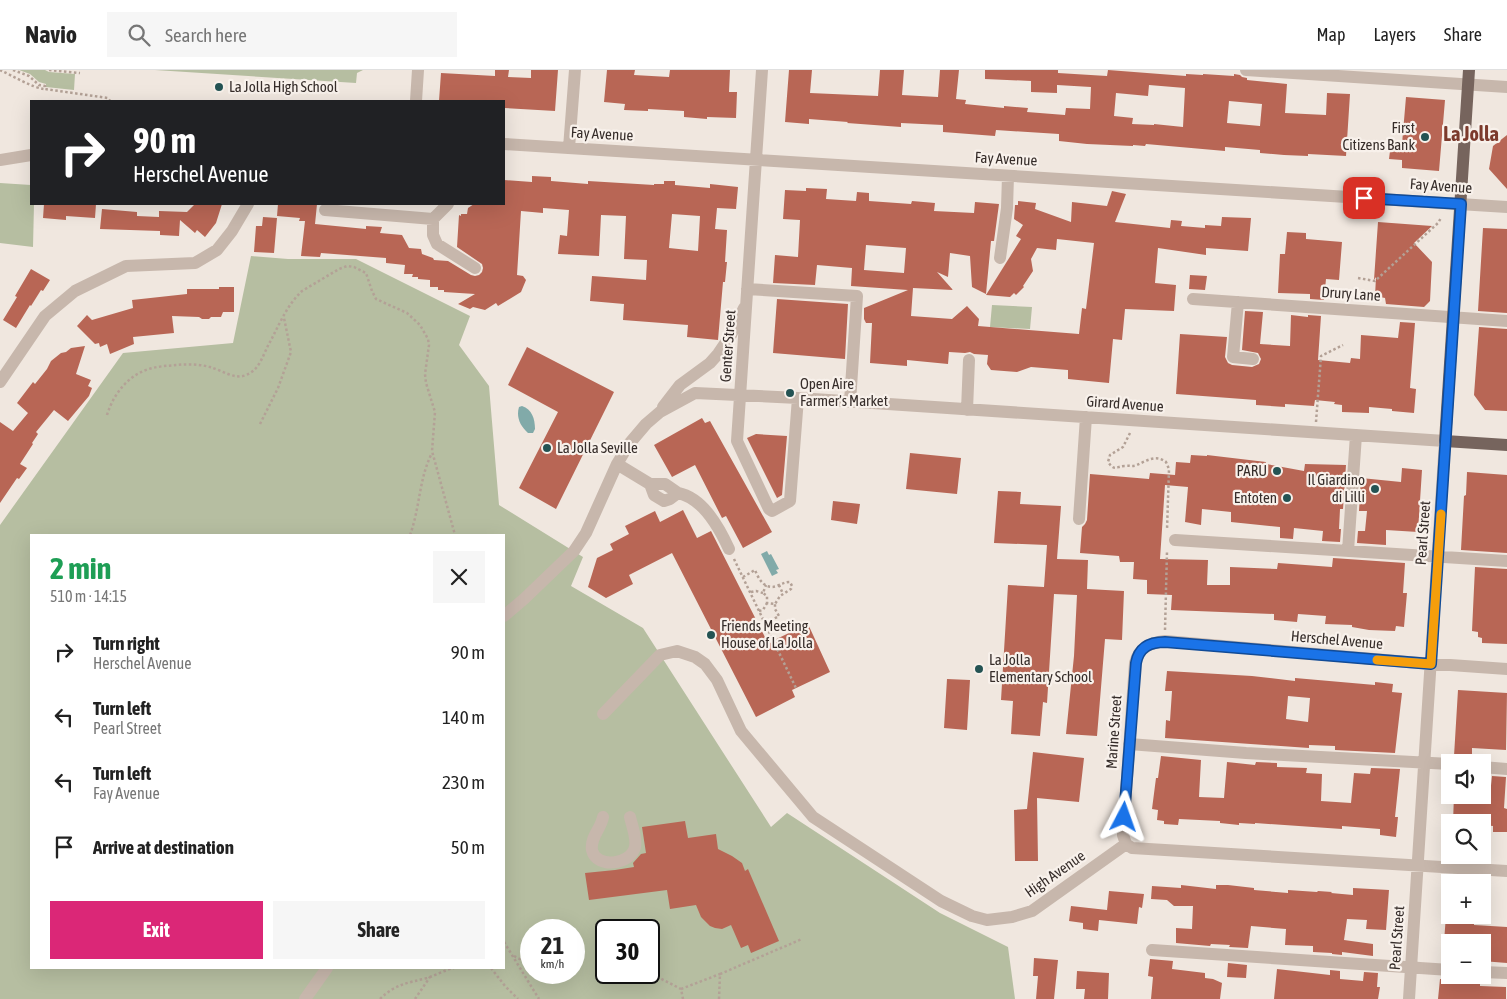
<!DOCTYPE html>
<meta charset="utf-8">
<style>
:root{--surface:#fff;--page:#f6f6f6;--text:#222;--muted:#767676;--line:#e0e0e0;--accent:#db2777}
body{margin:0;font-family:"Asap Condensed",sans-serif;background:var(--page);color:var(--text);height:100vh;display:flex;flex-direction:column;font-size:19px;white-space:nowrap}
*{box-sizing:border-box;margin:0}
p{font-size:16px;color:var(--muted)}
.icon{flex:none;width:28px;height:28px;fill:none;stroke:currentColor;stroke-width:2;stroke-linecap:round;stroke-linejoin:round}
.map{position:relative;flex:1;overflow:hidden}
.details{position:absolute;left:30px;top:464px;width:475px;height:435px;display:flex;flex-direction:column;background:var(--surface);border-radius:0px;box-shadow:0 5px 20px #0002}
.details>*{flex:none}
.guide{position:absolute;left:30px;top:30px;width:475px;height:105px;border-radius:0px;box-shadow:0 5px 20px #0002;background:#202124;color:#fff;overflow:hidden}
.fabs{position:absolute;left:1441px;top:684px;display:grid;gap:10px}
.fabs a{display:grid;place-items:center;width:50px;height:50px;border-radius:0px;background:var(--surface);box-shadow:0 5px 20px #0002;font-size:25px}
.speed{position:absolute;left:520px;top:849px;display:flex;gap:10px;font-size:25px;font-weight:700;text-align:center}
.speed>*{display:grid;place-content:center;width:65px;height:65px;border-radius:50%;background:var(--surface);box-shadow:0 5px 20px #0002;line-height:1}
.speed small{font-size:12px;font-weight:400}
.speed .limit{border:2px solid #111;border-radius:8px;background:#fff;color:#111}
.pin{position:absolute;display:grid;place-items:center;width:42px;height:42px;color:#fff;margin:-21px;border-radius:10px;box-shadow:0 2px 8px #0006}
.me{position:absolute;width:55px;margin:-28px;rotate:4deg;stroke-linejoin:round;filter:drop-shadow(0 0 4px #0008)}
.turn{display:flex;align-items:center;gap:18px;height:105px;padding:0 20px;font-size:22px}
.turn .icon{width:65px;height:65px;stroke-width:2.5}
.turn b{display:block;font-size:35px;line-height:42px}
.round{display:grid;place-items:center;flex:none;width:52px;height:52px;border-radius:0px;background:var(--page)}
.overview{display:flex;align-items:center;justify-content:space-between;height:85px;padding:0 20px}
h1{font-size:30px;font-weight:700;line-height:38px;color:#1e9e55}
.primary-button{display:flex;gap:10px;margin-top:auto;padding:10px 20px}
.primary-button a{flex:1;height:58px;border-radius:0px;background:var(--accent);color:#fff;font-size:20px;font-weight:700;line-height:58px;text-align:center}
.primary-button a+a{background:var(--page);color:var(--text)}
ul{padding:0;list-style:none}
li{display:flex;align-items:center;gap:15px;height:65px;padding:0 20px}
li div{flex:1}
li b{display:block;font-size:19px}
li em{font-style:normal}
header{display:flex;align-items:center;gap:30px;box-sizing:border-box;height:70px;padding:0 25px;background:var(--surface);border-bottom:1px solid var(--line)}
header strong{font-size:24px}
nav{display:flex;gap:28px;margin-inline-start:auto;font-size:18px}
.search{width:350px;height:45px;background:var(--page);display:flex;align-items:center;gap:12px;box-sizing:border-box;padding:0 18px;border-radius:0px;color:var(--muted);font-size:19px}
.map>svg:first-child{display:block}
.green{fill:#b6bea1;fill-rule:evenodd}
.water{fill:#81aaa9}
.building{fill:#b86655;fill-rule:evenodd}
.lines{fill:none;stroke-linecap:round;stroke-linejoin:round}
.path{stroke:#b3a196;stroke-width:2.5;stroke-dasharray:2.5 2.5;stroke-linecap:butt}
.minor{stroke:#c7b7ac;stroke-width:12}
.major{stroke:#76645d;stroke-width:12}
.route-casing{stroke:#114b97;stroke-width:12}
.route{stroke:#1a73e8;stroke-width:9}
.slow{stroke:#f59e0b;stroke-width:9}
.poi-dot{fill:#245353;stroke:#f8f1eb;stroke-width:2}
.labels{text-anchor:middle;stroke-width:4.5;stroke-linejoin:round;paint-order:stroke}
.poi-label{font-size:15px;fill:#362d2a;stroke:#f8f1eb;text-anchor:start}
.street-label{font-size:15px;fill:#362d2a;stroke:#f8f1eb}
.district-label{font-size:20px;font-weight:bold;fill:#7c3a2c;stroke:#f8f1eb}
</style>
<header>
<strong>Navio</strong>
<div class="search"><svg class="icon" aria-label="search" viewBox="0 0 24 24"><circle cx="10" cy="10" r="6"/><path d="M15 15l6 6"/></svg>Search here</div>
<nav><a>Map</a><a>Layers</a><a>Share</a></nav>
</header>
<div class="map">
<svg width="1507" height="929" viewBox="0 0 1507 929">
<rect width="100%" height="100%" fill="#f0e7df"/>
<path class="green" d="M19 0H45L49 2 75 4 74 20 46 17V14L39 12 30 4Z
M155 0H363L357 3 356 13Z
M0 113 31 115V134H34L33 177 0 173Z
M251 186 288 189H356L470 246 459 275 489 316 499 435 583 487 571 516 643 558 771 757 787 743 940 843 1008 877 1015 929H0V455L123 283 233 273ZM31 465H504V898H31ZM531 860H574V902H531ZM606 860H649V902H606Z
M992 235 1032 237 1030 259 990 257Z"/>
<path class="water" d="M522 336C532 339 535 349 535 359L533 363H528C520 356 516 347 519 337Z
M767 481 769 485 771 484 779 499 776 500 778 503 772 506 761 484Z"/>
<path class="building" d="M495 0H509L508 7 531 8V0H558L555 41 504 38V31H439L441 3 495 6Z
M607 0H635L634 5 669 7 670 0H730L729 22H737L736 48 707 47V49L684 47V41L648 39V41L624 40 625 34 604 32Z
M789 0H812L810 23 878 26 880 0H904L902 25 938 27 940 0H959L956 29 966 30 965 34 1004 38V36L1028 38 1027 42 1065 45 1066 38 1090 39 1091 17 1057 15V23L1031 22V11L985 9V0H1058V3L1107 6 1108 0 1186 6V4L1203 5V4L1234 6V4L1240 5 1242 7 1247 8V10L1287 14 1285 43 1326 45 1327 23 1350 24 1346 86 1308 84V86L1284 85 1260 83V80L1225 77V81L1146 74 1145 76 1133 75V76L1087 74 1059 71V64L996 60 995 66 943 62V55L901 53V57L847 53 848 52 809 49V54L785 52ZM1149 15 1185 18 1183 57 1154 54V55L1132 54 1133 48 1114 46 1116 23 1148 26ZM1229 31 1262 34 1260 56 1227 53Z
M1406 27 1445 30 1439 101 1402 98V90L1389 89 1391 73 1402 74Z
M1507 65V119L1489 99 1493 76Z
M532 106 551 107V111L588 114V111L654 115V114H664V111H675V115L710 118V114L738 117 736 139 717 138 715 159 727 160 725 192H727L725 212H723L718 270 687 267 688 255 623 250 624 234 590 231 592 206 646 210 647 190 624 189 626 146 601 145 599 186 558 184 560 165 567 166 569 140 543 138V143L521 141 517 205 523 206 526 210 521 222 498 236 496 233 485 240 473 237 470 239 458 234 475 224 444 222V220H438V217H430V210L418 209V207H412L413 204H404L405 195 386 193V188L321 183 320 187 301 186 305 151H299L300 148 277 146 278 134H317L315 154 366 159V156L382 157 380 163 402 165 409 178 421 179 422 184 433 188 434 190 448 191 471 205 475 206 479 205 482 202 483 198 482 194 457 177 459 145 461 146V144H467L468 138 474 134H504V110L532 112ZM672 144 700 146 698 181 669 178Z
M806 118 827 119 826 129 856 131 857 122 869 123V131L911 134 912 131 935 133 934 141 974 143 975 132 999 134 994 171H991L986 224 972 217 970 186 950 183 948 207 937 202 953 220 913 218 911 246 952 249 967 236 979 249 978 256 1079 264 1082 238 1086 239 1094 173 1057 169 1056 180 1037 178 1031 189 1033 201 1023 216 1024 217 1016 225 1014 223 1010 227 986 225 1021 169 1016 166 1023 155 1014 149 1015 135H1018V131L1036 133 1035 139 1071 152 1072 132 1107 136 1112 121 1126 124 1115 152 1170 158 1171 150 1182 151 1181 156 1205 158V155L1221 156 1222 147 1251 148 1248 181 1206 178V185L1158 178 1155 213 1176 215 1174 241 1125 239 1122 270 1113 269 1109 313 1068 309V300L1031 297 1017 302 991 300 987 294 988 285 974 284 970 282 965 283 949 282 948 294 907 290V296L870 293 872 253H866L864 249V238L908 220 851 216 852 198 817 195 815 215 773 213 775 185 798 187 800 150 783 149 785 120 806 121ZM866 175 906 178 904 203 864 200Z
M44 134H96L95 148 66 146V150L43 148Z
M195 134H222L216 153 205 167 197 160 195 163 180 150 179 166 160 165V161L100 159 102 139 137 142V146L159 147V141L187 142Z
M263 147 277 148 274 183 254 182 256 156H262Z
M1378 152 1432 156 1414 173 1432 192 1430 231 1424 237 1386 234 1385 228 1375 226 1376 207 1374 210Z
M1483 158 1507 159V243L1478 241Z
M1287 162 1306 163V169L1342 172 1339 210 1326 209 1324 230 1310 229V224L1278 223 1280 184H1285Z
M31 199 50 210 43 221 41 220 31 236 30 235 16 258 3 250 17 227 15 226Z
M1190 205 1207 206 1205 220 1189 219Z
M219 217H234V242H223L221 247H211L209 249H202L199 247 172 246 174 263 133 267 134 274 110 284 107 274 100 277 99 273 95 274 77 256 87 245 92 250 133 238 132 230 187 224V219H219Z
M777 229 848 234 845 289 773 283Z
M1245 241 1263 242 1260 274 1290 276 1291 245 1308 247V245L1321 246 1318 290 1350 293 1351 288 1360 289 1361 265 1398 268 1400 252 1415 253 1410 318 1416 319 1414 343 1392 341V339L1369 337V343L1342 342V335L1334 334 1335 332 1315 330 1314 336 1285 334V337L1256 335V330L1176 324 1180 264 1227 267 1225 287 1228 293 1232 295 1252 297 1259 294 1261 289 1258 283 1242 280Z
M1479 257 1507 259V341L1485 340 1474 325Z
M85 276 76 304 91 310 88 316 92 318 89 326 68 351 54 340 36 362 38 364 32 373 33 374 20 394 27 398 19 409 17 408 0 433V352L13 361 28 343 17 333 33 312 35 314 47 299 51 291 61 283 66 282 71 278Z
M527 277 614 322 556 439 519 418 558 342 508 315Z
M702 348 705 353 710 351 772 462 743 478 726 446 722 448 695 395 672 407 654 375Z
M756 364 787 366 782 425 777 428 747 368Z
M910 383 961 388 957 424 906 419Z
M1191 385 1207 386V385L1266 392V394L1304 401 1305 394 1346 395 1343 439H1340L1339 459H1341L1340 472 1322 471 1323 461 1294 458 1293 469 1280 468V457L1231 452V442L1202 439 1201 455 1185 452 1188 417 1165 415 1160 489 1208 490 1207 515H1230V497L1277 499 1278 493 1332 497 1333 488 1405 493 1403 523H1407L1404 557 1396 556 1395 561 1369 560 1352 557V555L1325 554 1326 546 1298 544 1297 552 1274 550V544L1171 540 1172 525 1147 524V510L1133 509 1134 492H1120L1119 486 1080 483 1082 457 1085 454 1087 450 1090 404 1149 409 1150 403 1175 405 1176 392 1190 393Z
M1402 398 1422 400 1418 462 1386 460V475L1357 473 1358 461H1365L1367 441H1359L1361 408 1401 412Z
M1467 402 1507 405V483L1461 480 1464 426 1466 425Z
M998 421 1021 422 1020 434 1061 436 1057 489 1088 490 1087 519 1124 521 1122 570 1105 569 1097 666 1066 664 1074 586 1077 525 1054 524 1047 633 1043 632 1040 666 1011 664 1013 631 1001 630 1008 515 1044 517 1047 475 994 473Z
M833 431 860 434 857 454 831 450Z
M683 440 697 468 711 461 768 573 808 554 830 602 792 620 795 627 756 647 672 483 629 505 633 514 606 528 588 517 597 488 613 480 610 474 629 464 625 456 655 441 660 452Z
M1475 497 1507 499V574L1482 573V568L1478 567V562L1472 561Z
M1167 601 1252 606 1295 611V608L1375 615V612L1393 614 1392 622 1402 623 1395 683 1335 680V676L1309 675V678L1165 668 1166 650 1170 651 1172 621H1165ZM1288 626 1310 628 1308 652 1286 649Z
M947 609 970 610 967 660 944 658Z
M1458 620 1507 623 1506 680 1472 678V687L1454 686Z
M1033 682 1084 688 1079 732 1037 728 1038 791H1015L1014 740 1027 739Z
M1161 686 1201 690 1199 727 1224 728 1227 692 1255 695 1256 692 1277 693V697L1307 698 1306 703 1322 704 1321 731 1351 733 1354 703 1370 704 1371 698 1400 699 1395 747H1398L1396 767 1380 765V759L1342 756V759L1255 753V754L1239 753V755L1220 753V751L1179 749 1178 755 1164 754V751L1157 750 1158 740 1152 739 1156 708H1158Z
M1492 706 1506 707 1504 738 1507 739V762H1493V756L1482 755V752H1453L1454 725H1490Z
M685 751 688 768 716 764 718 779 732 786 742 793 745 801 748 799 779 871 751 883 748 875 741 878 731 855 722 859 715 858 710 856 701 847 696 835 670 839 667 820 589 830 585 803 615 800 634 797 633 793 641 784 646 783 642 757Z
M1181 815 1216 819V815H1228L1254 818V820L1288 823V820L1317 822 1318 821 1332 822 1331 823 1353 825V818L1389 820 1386 860 1366 859 1367 850 1347 849 1344 870 1373 874V886L1342 882V885L1332 884V883L1313 882V876L1285 875 1286 859 1251 856 1248 878 1229 877 1230 875 1211 874 1210 876 1176 873V858L1192 859 1193 836H1174L1167 830 1151 829 1152 816 1181 818Z
M1109 821 1144 824 1142 838 1139 837 1137 854 1099 850 1098 861 1083 859V853L1069 851 1071 836 1107 840Z
M1446 845H1467V851H1474V855L1507 857V893L1482 891V872H1444Z
M1034 888 1058 890 1054 929H1036L1038 906H1033Z
M1150 889 1173 891 1172 899 1205 903V908L1213 909 1222 913 1220 929H1151L1153 907 1148 906Z
M1228 893 1247 895 1246 908 1227 907Z
M1277 899 1330 905V900L1340 901V909L1363 911 1364 902 1378 903 1377 917H1380L1378 929H1274Z
M1077 901 1109 903 1108 929H1084L1085 919H1076Z
M1440 909 1480 912V916L1506 917V929H1438Z"/>
<g class="lines">
<path class="path" d="M0 0C13 6 31 17 44 19
M13 0 29 6 39 15 45 16V19L108 28 110 31
M49 0 80 3
M1358 208 1375 211 1438 153 1441 148
M107 345C113 325 128 305 149 299 158 296 167 296 176 295 187 294 199 294 210 297 221 300 235 310 246 305 260 300 263 284 270 272 279 255 287 235 302 221L339 199 347 196 354 197 366 203 372 221 376 229 407 243 420 255 428 269 429 275 425 304 426 313 435 342 432 381 455 465
M1316 352 1321 286 1343 275
M260 354 278 318 291 282 284 248
M1130 363 1123 377 1110 385 1108 392C1115 402 1116 396 1125 396 1129 395 1132 397 1137 395 1146 391 1156 384 1166 392L1169 399 1167 460
M410 465C420 438 419 408 432 383
M734 489 796 618
M743 507 755 500C759 510 765 520 777 516 782 514 785 512 790 512L792 516 791 519 780 526 775 534 767 533V526L763 523 766 515
M779 515 783 524
M751 522 756 521 763 523
M759 541 763 540 767 533
M766 553 779 546 775 539V534
M1165 560 1167 481
M605 857 606 867
M504 872 539 929
M514 886 531 895
M491 898 505 916 518 929
M648 902 681 919 683 929
M681 919 720 904
M380 929C395 914 408 913 427 908 436 905 445 900 454 898
M415 929 430 907
M719 929 720 904 802 869"/>
<path class="minor" d="M762 0 737 371 769 439 772 441 790 431 798 328
M1246 0 1507 17
M416 31 418 0
M504 74 1507 137
M569 78 575 0
M0 90 31 85
M325 140 433 149 448 134
M433 149V165L437 174 475 198
M1000 188 1007 138 1008 106
M747 219 857 226 850 332
M1193 229 1507 251
M1238 232 1233 287 1253 289
M0 312 45 246 75 221 126 196 195 193 217 180 232 161 248 134
M663 337 680 315 710 293 718 284 731 265 744 238
M967 340 969 290
M617 394 650 414H665L678 423 670 429 664 431 654 425 650 414
M678 423C703 428 719 457 729 479
M1079 449 1086 347
M1175 470 1507 491
M1348 481 1356 365
M504 546 524 529 574 481 586 463 617 394 629 374 646 354 660 342 695 323 798 328 1445 371 1409 929
M603 644 660 585 677 581 695 587 705 594 717 610 741 661 813 747 941 831 972 846 987 850 1012 847 1032 841 1126 774
M1129 674 1246 683 1450 694
M1482 697 1507 699
M603 747C601 759 590 767 592 780 596 799 631 795 635 777 637 768 632 756 630 747
M1126 774 1123 765 1135 593C1139 577 1150 573 1165 571L1408 592 1507 599
M1126 774 1132 778 1507 801
M1152 880 1450 900
M1482 902 1507 903
M305 929 327 898"/>
<path class="major" d="M1469 0 1445 371 1507 375"/>
</g>
<g class="lines">
<defs>
<path id="route" d="M1124 747 1136 593C1139 577 1150 572 1165 572L1431 594 1461 134 1364 128"/>
</defs>
<use href="#route" class="route-casing"/>
<use href="#route" class="route"/>
<path class="slow" d="M1377 590 1431 594 1441 444"/>
</g>
<g class="poi-dot">
<circle cx="219" cy="17" r="5"/>
<circle cx="1425" cy="67" r="5"/>
<circle cx="790" cy="323" r="5"/>
<circle cx="547" cy="378" r="5"/>
<circle cx="1277" cy="401" r="5"/>
<circle cx="1375" cy="419" r="5"/>
<circle cx="1287" cy="428" r="5"/>
<circle cx="711" cy="565" r="5"/>
<circle cx="979" cy="599" r="5"/>
</g>
<g class="labels">
<g class="poi-label">
<text x="229" y="22">La Jolla High School</text>
<text x="1415" y="63" text-anchor="end">First<tspan x="1415" dy="17">Citizens Bank</tspan></text>
<text x="800" y="319">Open Aire<tspan x="800" dy="17">Farmer’s Market</tspan></text>
<text x="557" y="383">La Jolla Seville</text>
<text x="1267" y="406" text-anchor="end">PARU</text>
<text x="1365" y="415" text-anchor="end">Il Giardino<tspan x="1365" dy="17">di Lilli</tspan></text>
<text x="1277" y="433" text-anchor="end">Entoten</text>
<text x="721" y="561">Friends Meeting<tspan x="721" dy="17">House of La Jolla</tspan></text>
<text x="989" y="595">La Jolla<tspan x="989" dy="17">Elementary School</tspan></text>
</g>
<g class="street-label">
<text transform="translate(602 64) rotate(3)" y="5">Fay Avenue</text>
<text transform="translate(1006 89) rotate(3)" y="5">Fay Avenue</text>
<text transform="translate(1441 116) rotate(4)" y="5">Fay Avenue</text>
<text transform="translate(1351 224) rotate(4)" y="5">Drury Lane</text>
<text transform="translate(728 276) rotate(-86)" y="5">Genter Street</text>
<text transform="translate(1125 334) rotate(4)" y="5">Girard Avenue</text>
<text transform="translate(1423 463) rotate(-86)" y="5">Pearl Street</text>
<text transform="translate(1337 570) rotate(5)" y="5">Herschel Avenue</text>
<text transform="translate(1114 662) rotate(-86)" y="5">Marine Street</text>
<text transform="translate(1055 804) rotate(-35)" y="5">High Avenue</text>
<text transform="translate(1397 868) rotate(-86)" y="5">Pearl Street</text>
</g>
<g class="district-label">
<text x="1471" y="71">La Jolla</text>
</g>
</g>
</svg>
<div class="fabs">
<a><svg class="icon" aria-label="sound" viewBox="0 0 24 24"><path d="M4 9h4l5-4v14l-5-4H4zM17 9q2 3 0 6"/></svg></a>
<a><svg class="icon" aria-label="search" viewBox="0 0 24 24"><circle cx="10" cy="10" r="6"/><path d="M15 15l6 6"/></svg></a>
<a>+</a>
<a>−</a>
</div>
<div class="speed"><div>21<small>km/h</small></div><div class="limit">30</div></div>
<div class="pin" style="left:1364px;top:128px;background:#d93025"><svg class="icon" aria-label="arrive" viewBox="0 0 24 24"><path d="M6 21V4h12l-3 4 3 4H6"/></svg></div>
<svg class="me" style="left:1124px;top:747px" viewBox="-20 -20 40 40"><path d="M0-17L14 15 0 8-14 15z" fill="#1a73e8" stroke="#fff" stroke-width="4"/></svg>
<div class="guide">
<div class="turn"><svg class="icon" aria-label="right" viewBox="0 0 24 24"><path d="M7 20v-9h11M14 6l5 5-5 5"/></svg><div><b>90 m</b>Herschel Avenue</div></div>
</div>
<section class="details">
<div class="overview"><div><h1>2 min</h1><p>510 m · 14:15</p></div><a class="round"><svg class="icon" aria-label="close" viewBox="0 0 24 24"><path d="M6 6l12 12M18 6L6 18"/></svg></a></div>
<ul>
<li><svg class="icon" aria-label="right" viewBox="0 0 24 24"><path d="M7 20v-9h11M14 6l5 5-5 5"/></svg><div><b>Turn right</b><p>Herschel Avenue</p></div><em>90 m</em></li>
<li><svg class="icon" aria-label="left" viewBox="0 0 24 24"><path d="M17 20v-9H6M10 6l-5 5 5 5"/></svg><div><b>Turn left</b><p>Pearl Street</p></div><em>140 m</em></li>
<li><svg class="icon" aria-label="left" viewBox="0 0 24 24"><path d="M17 20v-9H6M10 6l-5 5 5 5"/></svg><div><b>Turn left</b><p>Fay Avenue</p></div><em>230 m</em></li>
<li><svg class="icon" aria-label="arrive" viewBox="0 0 24 24"><path d="M6 21V4h12l-3 4 3 4H6"/></svg><div><b>Arrive at destination</b></div><em>50 m</em></li>
</ul>
<div class="primary-button"><a>Exit</a><a>Share</a></div>
</section>
</div>
